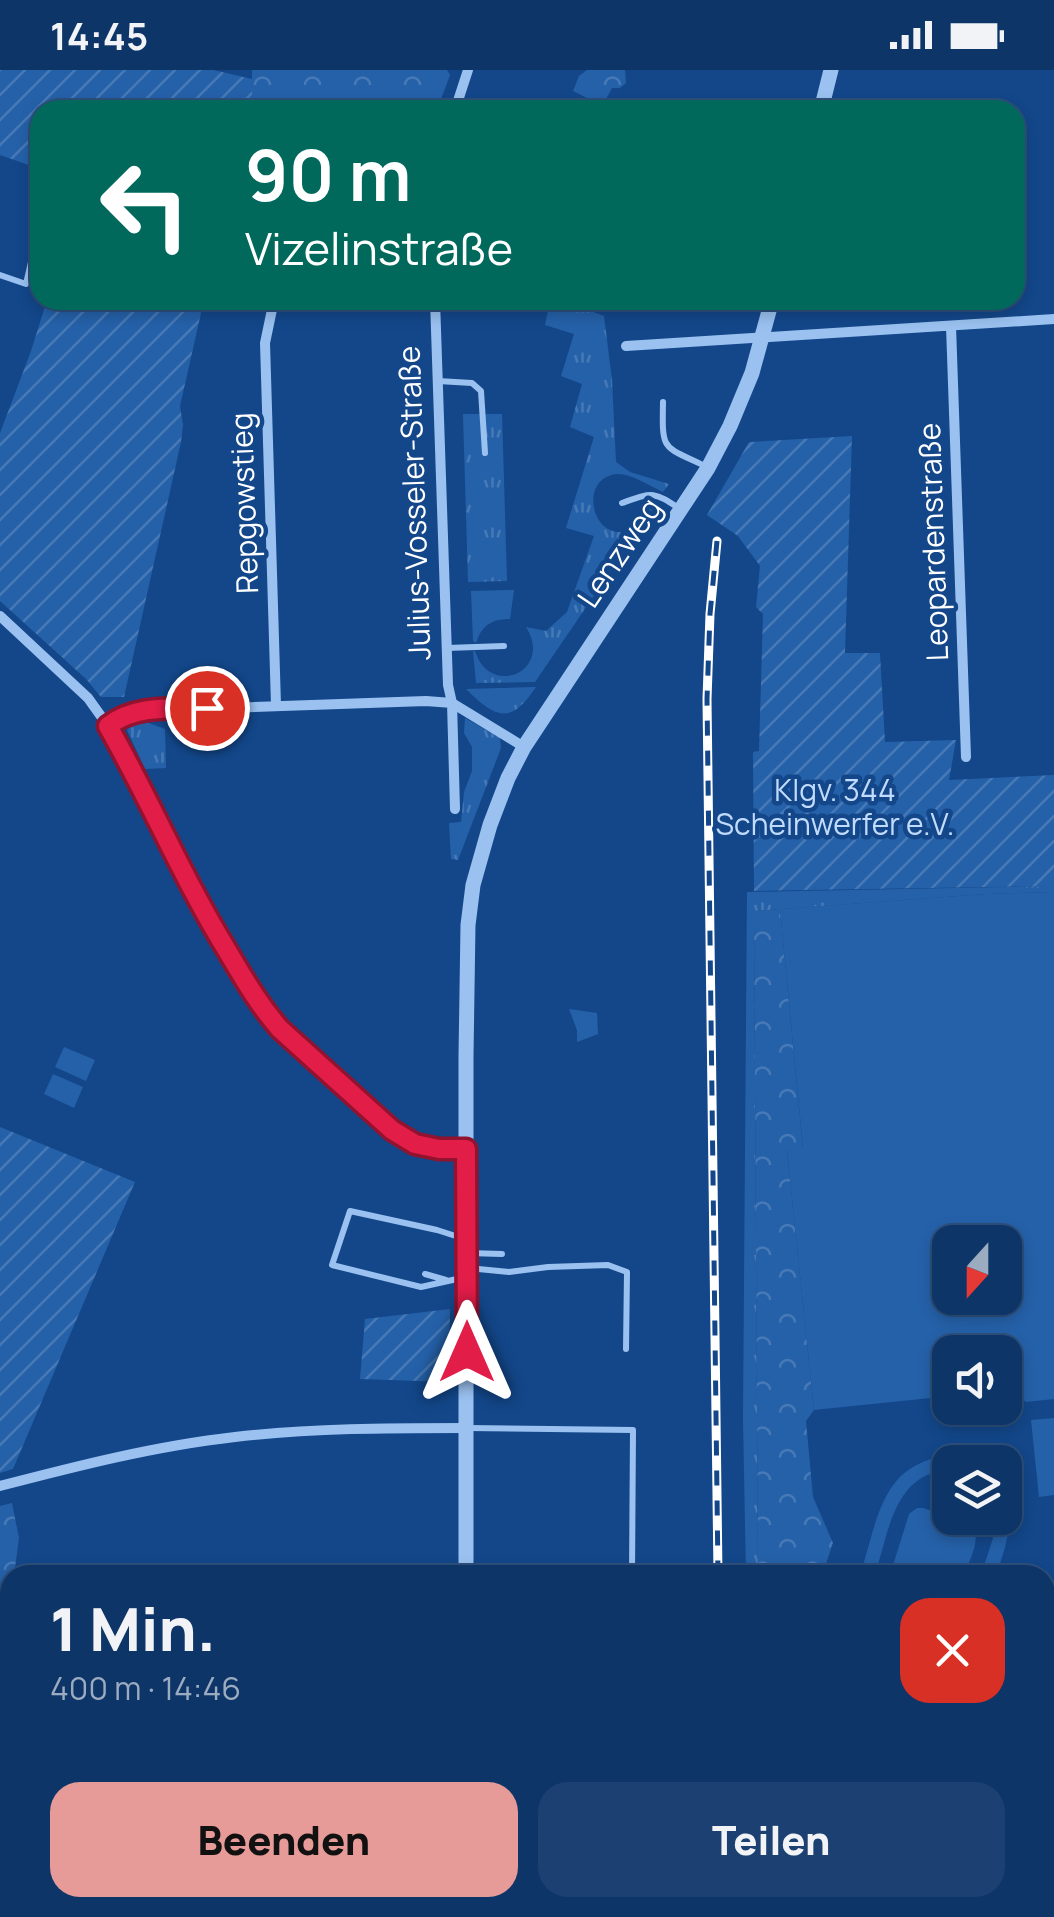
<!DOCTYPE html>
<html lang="de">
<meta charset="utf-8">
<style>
:root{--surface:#0e3568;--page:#1c4071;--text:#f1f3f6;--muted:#9babc0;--line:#2e507c;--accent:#e69b98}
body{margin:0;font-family:Manrope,sans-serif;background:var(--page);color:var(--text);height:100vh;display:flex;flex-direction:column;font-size:38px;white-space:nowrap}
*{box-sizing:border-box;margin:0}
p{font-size:32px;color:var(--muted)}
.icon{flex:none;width:55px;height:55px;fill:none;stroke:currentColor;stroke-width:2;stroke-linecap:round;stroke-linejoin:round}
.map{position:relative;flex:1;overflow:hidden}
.sheet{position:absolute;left:0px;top:1495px;width:1055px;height:352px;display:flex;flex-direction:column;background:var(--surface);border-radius:30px 30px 0 0;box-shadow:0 5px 15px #0003,0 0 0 2px var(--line)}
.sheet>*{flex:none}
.guide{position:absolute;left:30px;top:30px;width:995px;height:210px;border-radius:30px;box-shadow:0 5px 15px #0003,0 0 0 2px var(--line);background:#00695c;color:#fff;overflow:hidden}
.needle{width:65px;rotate:201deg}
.controls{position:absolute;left:932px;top:1155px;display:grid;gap:20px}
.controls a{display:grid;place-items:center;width:90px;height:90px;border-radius:20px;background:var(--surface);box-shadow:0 5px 15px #0003,0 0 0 2px var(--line);font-size:50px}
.pin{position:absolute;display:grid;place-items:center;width:85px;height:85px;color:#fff;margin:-42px;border:5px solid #fff;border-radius:50%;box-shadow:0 2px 10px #0007}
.me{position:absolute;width:110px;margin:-55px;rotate:0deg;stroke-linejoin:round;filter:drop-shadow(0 0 8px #0008)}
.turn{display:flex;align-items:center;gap:35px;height:210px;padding:0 50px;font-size:45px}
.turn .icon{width:130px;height:130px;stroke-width:2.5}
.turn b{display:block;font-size:70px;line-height:85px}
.round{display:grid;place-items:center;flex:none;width:105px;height:105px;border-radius:30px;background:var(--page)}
.overview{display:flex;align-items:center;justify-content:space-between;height:170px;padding:0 50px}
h1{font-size:60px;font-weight:800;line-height:75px}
.cta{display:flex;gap:20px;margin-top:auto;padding:20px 50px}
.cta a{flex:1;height:115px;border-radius:30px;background:var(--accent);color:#111;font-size:40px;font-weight:800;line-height:115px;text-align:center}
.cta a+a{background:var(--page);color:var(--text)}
.status{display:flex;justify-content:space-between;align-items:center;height:70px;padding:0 50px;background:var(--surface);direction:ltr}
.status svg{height:28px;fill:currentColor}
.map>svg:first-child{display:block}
.grass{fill:url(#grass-tufts)}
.park{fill:url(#park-crowns)}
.garden{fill:url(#garden-furrows)}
.pitch{fill:#2561a9;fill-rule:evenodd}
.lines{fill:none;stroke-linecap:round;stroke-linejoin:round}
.service{stroke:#9ac1f0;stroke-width:6}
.minor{stroke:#9ac1f0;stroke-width:10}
.tertiary{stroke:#9ac1f0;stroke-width:15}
.rail-casing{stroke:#fff;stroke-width:9}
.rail{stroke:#13478a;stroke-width:5;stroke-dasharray:15;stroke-linecap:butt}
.route-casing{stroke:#92132f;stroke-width:25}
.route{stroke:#e11d48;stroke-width:18}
.labels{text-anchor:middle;stroke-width:9;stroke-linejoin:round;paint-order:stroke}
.street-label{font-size:30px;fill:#fff;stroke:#13478a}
.park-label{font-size:30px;fill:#c1dbfc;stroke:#13478a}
</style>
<div class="status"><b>14:45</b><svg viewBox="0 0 49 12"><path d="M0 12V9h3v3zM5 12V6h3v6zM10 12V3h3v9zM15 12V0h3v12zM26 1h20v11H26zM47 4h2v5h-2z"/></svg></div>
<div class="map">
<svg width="1054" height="1847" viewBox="0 0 1054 1847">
<defs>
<pattern id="grass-tufts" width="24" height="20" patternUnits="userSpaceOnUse" patternTransform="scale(2.5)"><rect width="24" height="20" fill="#2561a9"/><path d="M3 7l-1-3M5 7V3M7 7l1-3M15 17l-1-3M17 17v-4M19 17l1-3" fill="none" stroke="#4679b6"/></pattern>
<pattern id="park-crowns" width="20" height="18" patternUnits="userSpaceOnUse" patternTransform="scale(2.5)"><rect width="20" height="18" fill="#2561a9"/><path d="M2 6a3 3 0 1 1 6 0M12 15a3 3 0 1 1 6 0" fill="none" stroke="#4679b6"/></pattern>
<pattern id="garden-furrows" width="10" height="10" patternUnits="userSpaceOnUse" patternTransform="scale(2.5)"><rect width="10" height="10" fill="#2561a9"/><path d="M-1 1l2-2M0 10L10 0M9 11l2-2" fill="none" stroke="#4679b6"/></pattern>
</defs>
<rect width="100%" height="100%" fill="#13478a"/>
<path class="grass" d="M550 230H590L588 240 604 246 612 310 616 392 630 402 669 414 663 422C650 416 632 404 618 404 578 406 590 472 629 461 643 456 649 444 650 430L658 432 535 612 476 613 473 581H475C490 629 554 601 526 557L546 561 567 542 594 466 566 458 594 367 570 357 582 314 561 306 574 264 545 255Z
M463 344H502L507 511 468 512Z
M514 520 510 549C492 548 481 556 476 573L473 571 471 521Z
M536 617C511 655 496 649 466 619Z
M465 648 500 668 501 678 458 790 451 789 449 753 461 752 464 722 472 701V677L464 663Z
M138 649 165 659 166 698 145 699 127 660Z
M1054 816V822L986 824 754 841 758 1505H746L743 1349 747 822Z"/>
<path class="park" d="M252 0H447L450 5 437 40H252Z
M587 0H625L626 13 620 18H612L605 31 595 32 573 21 579 6Z
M780 839 803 1079 787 1081 814 1340 806 1351 813 1427 833 1473 822 1505H758L754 841Z
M569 939 597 943 598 964 577 972V960Z
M12 1433 19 1468 14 1505H10V1532L5 1574 10 1578V1789L0 1790V1436Z"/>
<path class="garden" d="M0 0H213L252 9V40H40V99L0 85Z
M47 230H204L180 336 183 355 181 372 124 627H101L86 609 0 531V363L31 281Z
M852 366 845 583H880L885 672 956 670 949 710 1054 705V816L754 821 753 682 759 681 763 544 756 537 760 496 738 466 707 445 749 372Z
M0 1057 135 1112 13 1399 0 1403Z
M450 1239 449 1312 360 1309 365 1249Z
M1054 1828V1847H819L988 1843 1012 1838H1045V1829Z"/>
<path class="pitch" d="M1054 822V1329L1026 1332 1009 1320H1005V1282H950V1326L814 1340 787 1081 803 1078 780 839 986 824ZM1005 1172V1228H950V1172Z
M64 977 95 990 86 1011 55 997Z
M53 1004 83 1017 74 1038 44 1024Z
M1054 1348V1425L1039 1427 1031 1350Z
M956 1385 978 1392H950V1401C895 1400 888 1464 875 1505H860C879 1446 881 1390 956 1385Z
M1005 1429C1014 1456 1005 1479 996 1505H981L994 1465V1448H1005Z
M917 1438H923L970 1453C983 1468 970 1488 964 1505H890L909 1444Z
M1045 1715H1054V1820H1045Z
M750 1838H1012L988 1843 750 1847Z"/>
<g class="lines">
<path class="service" d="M0 205 26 214 40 153
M438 311 472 313 481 321 485 383
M663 332C662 383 662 375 707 397
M622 433C653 422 653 421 680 439
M447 578 504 576
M465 1169 437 1160 350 1141 332 1195 421 1217 466 1207
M468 1183 502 1184
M468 1198 509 1202 548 1197 608 1195 627 1202 626 1279
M425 1204 446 1210
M468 1358 633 1360 632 1505
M1045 1823H1054
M773 1844 990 1838"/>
<path class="minor" d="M455 40 468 0
M274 230 265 273 276 635
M435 230 448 615 452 633 524 677
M951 256 966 687
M626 276 1054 249
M0 546 88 628 108 656 183 803 215 861 265 942 280 959 392 1059 415 1073 439 1079H466
M108 656 117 648 139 641 426 631 452 633 455 739
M0 1416C77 1396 155 1376 235 1367 312 1358 389 1358 466 1358"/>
<path class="tertiary" d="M821 40 831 0
M466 1505V986L468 855 473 815 490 755 508 708 524 677 708 398 730 356 752 303 772 230
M409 1847 413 1838"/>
<defs>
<path id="rail" d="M717 471 710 544 707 629 718 1505
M685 1847 686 1838
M708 1847 709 1838"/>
</defs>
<use href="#rail" class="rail-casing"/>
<use href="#rail" class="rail"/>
</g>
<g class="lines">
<defs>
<path id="route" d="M207 638C174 639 135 634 108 656 150 730 183 809 228 882 244 909 259 935 280 959L392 1060 415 1074 439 1079H466L467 1282"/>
</defs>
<use href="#route" class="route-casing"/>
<use href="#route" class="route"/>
</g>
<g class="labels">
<g class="street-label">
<text transform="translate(245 433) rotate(-92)" y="10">Repgowstieg</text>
<text transform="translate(415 433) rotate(-92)" y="10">Julius-Vosseler-Straße</text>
<text transform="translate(934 472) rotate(-92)" y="10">Leopardenstraße</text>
<text transform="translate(620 483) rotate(-56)" y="10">Lenzweg</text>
</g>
<g class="park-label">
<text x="835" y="731">Klgv. 344<tspan x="835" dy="34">Scheinwerfer e.V.</tspan></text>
</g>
</g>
</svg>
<div class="controls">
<a><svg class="needle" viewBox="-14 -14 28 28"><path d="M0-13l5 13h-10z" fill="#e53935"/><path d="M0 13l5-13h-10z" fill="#9babc0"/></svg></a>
<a><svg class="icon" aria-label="sound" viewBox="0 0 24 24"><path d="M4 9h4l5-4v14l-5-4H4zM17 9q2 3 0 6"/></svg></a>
<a><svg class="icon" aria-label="layers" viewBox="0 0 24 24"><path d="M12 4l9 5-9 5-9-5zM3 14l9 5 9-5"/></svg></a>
</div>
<div class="pin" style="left:207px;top:638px;background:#d93025"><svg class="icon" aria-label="arrive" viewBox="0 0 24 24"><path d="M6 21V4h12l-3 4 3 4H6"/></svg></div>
<svg class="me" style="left:467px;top:1282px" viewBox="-20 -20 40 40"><path d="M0-17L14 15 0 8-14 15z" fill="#e11d48" stroke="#fff" stroke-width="4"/></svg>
<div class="guide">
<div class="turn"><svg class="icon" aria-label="left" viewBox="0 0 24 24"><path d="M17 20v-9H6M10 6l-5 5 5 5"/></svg><div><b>90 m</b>Vizelinstraße</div></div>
</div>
<section class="sheet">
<div class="overview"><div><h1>1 Min.</h1><p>400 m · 14:46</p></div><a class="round" style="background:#d93025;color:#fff"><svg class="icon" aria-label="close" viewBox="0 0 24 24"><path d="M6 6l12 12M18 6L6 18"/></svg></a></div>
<div class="cta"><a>Beenden</a><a>Teilen</a></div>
</section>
</div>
